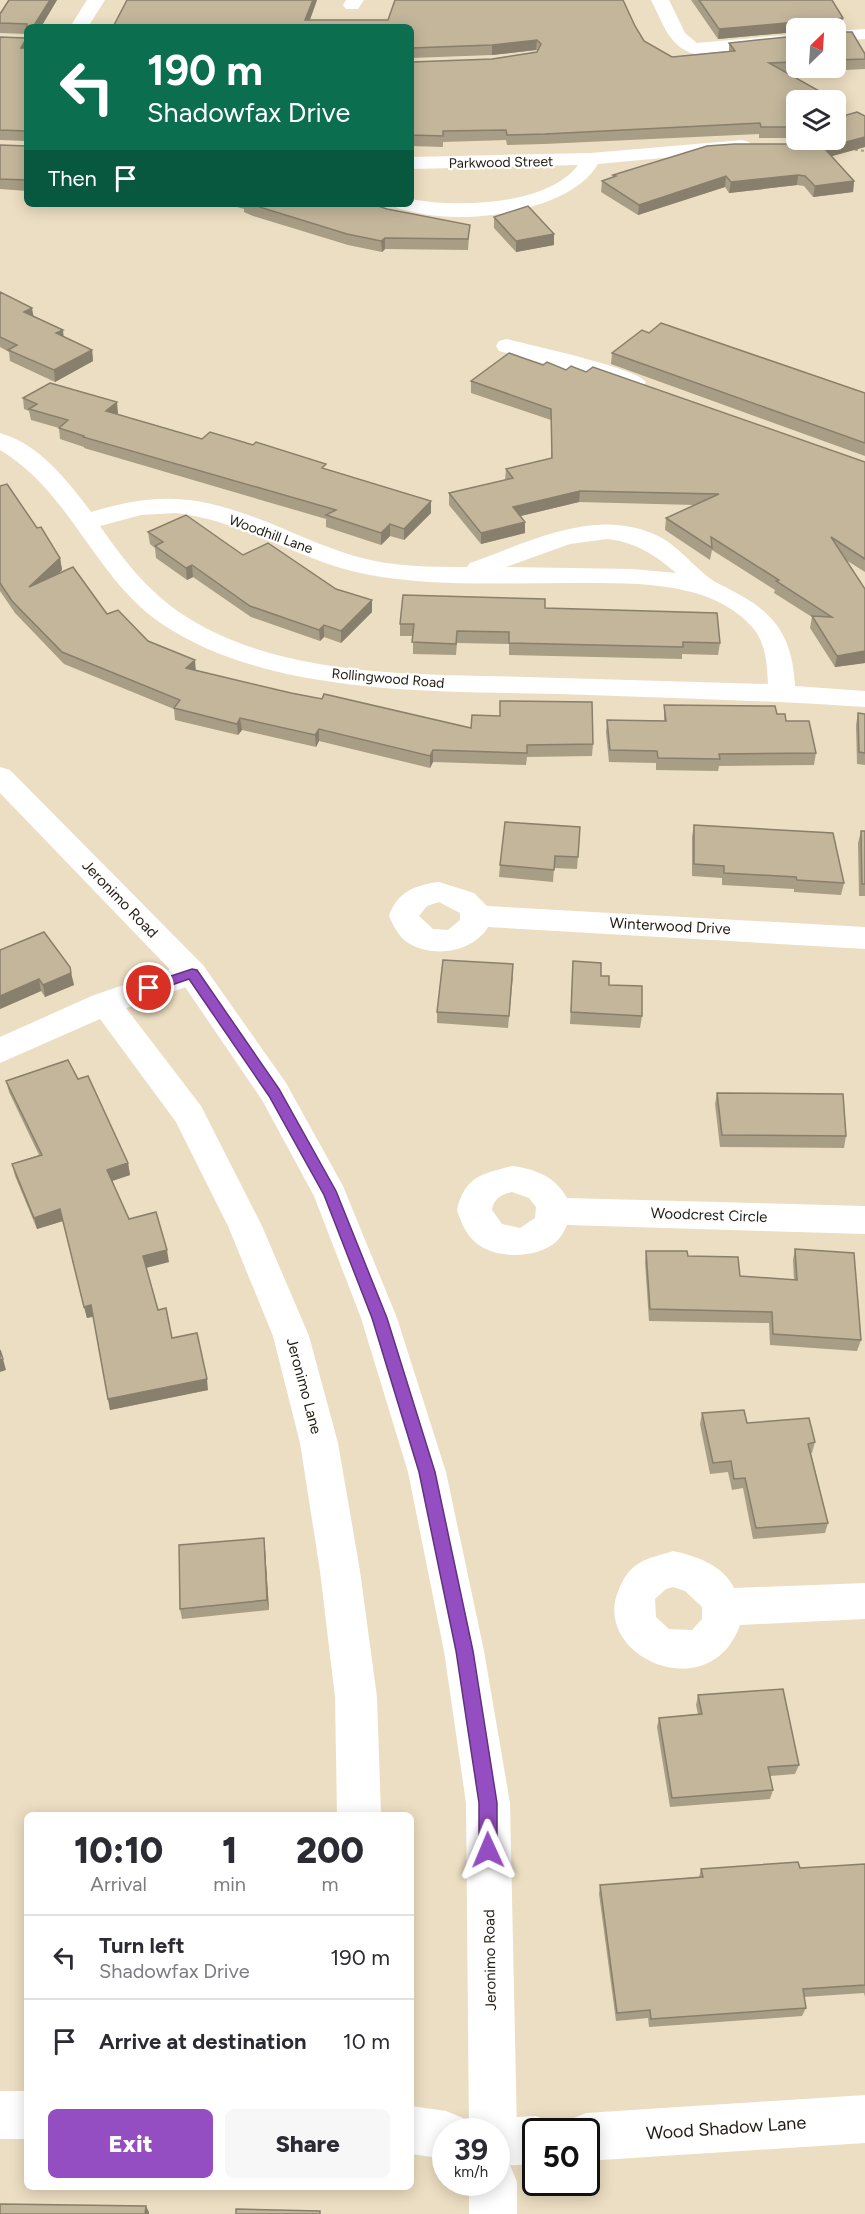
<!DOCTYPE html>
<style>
:root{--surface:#fff;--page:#f7f7f7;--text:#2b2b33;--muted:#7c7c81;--line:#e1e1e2;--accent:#944ec1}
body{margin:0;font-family:Figtree,sans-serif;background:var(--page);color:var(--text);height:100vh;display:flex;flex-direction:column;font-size:22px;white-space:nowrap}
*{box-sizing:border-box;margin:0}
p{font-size:20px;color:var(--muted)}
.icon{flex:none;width:33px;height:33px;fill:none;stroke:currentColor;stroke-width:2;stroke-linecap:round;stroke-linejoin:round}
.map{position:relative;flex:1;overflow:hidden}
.side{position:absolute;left:24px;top:1812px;width:390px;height:378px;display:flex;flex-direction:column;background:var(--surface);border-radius:9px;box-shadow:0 3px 15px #0003}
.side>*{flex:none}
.banner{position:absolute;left:24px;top:24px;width:390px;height:183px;border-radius:9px;box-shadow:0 3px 15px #0003;background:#0b6e4f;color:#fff;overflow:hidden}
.needle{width:39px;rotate:25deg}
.fabs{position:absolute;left:786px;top:18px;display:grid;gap:12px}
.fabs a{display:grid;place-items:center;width:60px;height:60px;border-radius:9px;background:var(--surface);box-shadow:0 3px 15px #0003;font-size:30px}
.speed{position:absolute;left:432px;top:2118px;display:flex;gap:12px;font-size:30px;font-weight:700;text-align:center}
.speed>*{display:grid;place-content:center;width:78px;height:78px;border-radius:50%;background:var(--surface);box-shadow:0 3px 15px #0003;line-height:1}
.speed small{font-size:15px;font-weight:400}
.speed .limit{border:3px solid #111;border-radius:9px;background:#fff;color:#111}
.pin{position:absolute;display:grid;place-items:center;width:51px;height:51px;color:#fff;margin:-26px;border:3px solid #fff;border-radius:50%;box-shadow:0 2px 6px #0007}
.me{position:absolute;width:66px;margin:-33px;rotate:359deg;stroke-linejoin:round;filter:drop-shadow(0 0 4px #0008)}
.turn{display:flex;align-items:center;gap:21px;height:126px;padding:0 24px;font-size:27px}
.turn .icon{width:78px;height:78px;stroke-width:2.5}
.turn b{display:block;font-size:42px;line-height:51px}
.then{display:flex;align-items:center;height:57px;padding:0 24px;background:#0003;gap:12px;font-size:22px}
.eta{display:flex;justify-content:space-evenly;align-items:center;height:102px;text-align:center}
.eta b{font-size:36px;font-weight:800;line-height:42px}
.action{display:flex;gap:12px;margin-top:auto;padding:12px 24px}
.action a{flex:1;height:69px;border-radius:9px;background:var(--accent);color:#fff;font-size:24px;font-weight:800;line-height:69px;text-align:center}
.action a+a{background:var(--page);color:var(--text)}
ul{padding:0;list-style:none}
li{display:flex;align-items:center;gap:18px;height:84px;padding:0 24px;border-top:2px solid var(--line)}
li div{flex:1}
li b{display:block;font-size:22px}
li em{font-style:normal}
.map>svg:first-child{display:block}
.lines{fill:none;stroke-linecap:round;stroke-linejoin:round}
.path{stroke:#a59a84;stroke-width:2;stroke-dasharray:3 3;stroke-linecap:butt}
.minor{fill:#fff;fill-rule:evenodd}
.major{fill:#fff;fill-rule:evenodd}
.wall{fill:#a89d85}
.shaded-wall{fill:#887f6c}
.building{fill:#c3b69b;stroke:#887f6c;stroke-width:1.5}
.route{fill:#944ec1;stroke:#60337d;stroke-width:1.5}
.labels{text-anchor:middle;stroke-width:4.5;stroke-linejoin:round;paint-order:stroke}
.far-street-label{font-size:14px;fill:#221d12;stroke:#fff}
.street-label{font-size:15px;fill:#221d12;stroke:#fff}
.near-street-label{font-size:18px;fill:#221d12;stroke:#fff}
</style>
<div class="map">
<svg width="865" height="2214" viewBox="0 0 865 2214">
<rect width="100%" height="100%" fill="#ecdec2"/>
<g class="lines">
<path class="path" d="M849 149 865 151"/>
<path class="minor" d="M87 0H105L88 27H70Z
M346 0H364L358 9H346L343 5Z
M651 0H669L685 33 697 43 796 34V44L695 54C669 48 662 21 651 0Z
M865 29V39L836 41V31Z
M742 140 749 142 752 146 749 150 598 164C575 204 499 218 456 217 436 217 416 213 397 208L394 204H411V199C455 208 548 206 578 165L411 169V157L591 153Z
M507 339C529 345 637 368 646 382L643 387 635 389 499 351 496 346 499 341Z
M0 433C38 443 69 482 91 512 118 504 147 497 176 499 241 502 297 540 358 557 393 567 431 567 467 567L470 563C530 542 596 506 658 536 681 547 700 575 719 584 769 608 792 628 795 686L865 691V707C763 700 661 698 558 694 433 691 270 696 162 624 94 578 71 492 0 450ZM176 513C245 521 302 563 370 575 441 588 515 582 588 583 621 583 655 583 687 591 711 596 737 609 753 628 766 643 767 665 768 684 688 682 608 679 527 677 416 674 275 678 179 612 145 588 123 559 100 526L141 515ZM607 539C635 542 654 554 676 573L632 569 506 567 570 544Z
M439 882 474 893 487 906 865 927V949L488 927C472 954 428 959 404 940 397 933 393 925 389 916 397 892 415 885 439 882ZM439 902 460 913V920L448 930 433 929 419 916 427 906Z
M192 962 203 965 208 973 203 981 126 1008 201 1106 262 1226 309 1336 338 1443 360 1571 377 1697 381 1815H337L335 1697 320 1571 300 1443 273 1336 228 1226 176 1122 100 1019 0 1063V1037L94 995Z
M512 1166C535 1169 555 1176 567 1198L865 1206V1234L567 1225C564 1231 562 1236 557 1241 538 1259 495 1260 475 1242 465 1233 461 1222 457 1210 465 1176 482 1174 512 1166ZM512 1192 529 1198 536 1207 535 1218 520 1228 502 1224 492 1210C494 1198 501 1195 512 1192Z
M673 1551C696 1556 723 1565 734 1588L865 1583V1619L740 1625C710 1710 589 1656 619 1589 624 1578 628 1570 638 1564 648 1557 662 1555 673 1551ZM673 1587 685 1591 702 1607V1619L692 1630 669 1629 656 1617 655 1599 666 1589Z
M0 2091H27V2139H0Z
M865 2095V2143L586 2161V2132H564L569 2120 586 2113Z
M411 2106 446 2111 463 2118 468 2132H446V2159L411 2154Z
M536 2116 553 2123 556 2132H536V2164L496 2166V2132H476L479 2125 496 2118Z"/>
<path class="major" d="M0 767 10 770 203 965 286 1083 343 1186 397 1318 446 1472 484 1651 510 1803 517 2132 510 2149 496 2154V2132H469L466 1803 444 1651 408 1472 361 1318 314 1196 262 1100 181 981 0 793Z
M496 2159 510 2165 517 2182V2214H469V2182H496Z"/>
</g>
<path class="wall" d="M9 0H57L41 27H27V34L0 33V14Z
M127 0H317L310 20 635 26 644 41 672 57 729 51V43L796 36V68H836V28H796V32L718 39 691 0H832L841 28 836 29V32L865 59V69L786 73 796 100V138H759V134L544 144 507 145 506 140 443 142V147L411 146V62L492 59 537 52V51L536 50 492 55 411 58V27H113Z
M0 37 25 38 27 37V191L0 189V145L27 146V141L0 140Z
M865 116V147L831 156 854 181 853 192 813 197 804 186 797 185 729 193 725 187 638 215 601 192 602 181 613 177V175L807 144 815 141 812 140H836Z
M226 204H372L469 236 468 250 385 249 382 252 348 245 253 216 244 212V209Z
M494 217 554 234V245L516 252 494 228Z
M0 292 64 337 92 350 93 361 55 382 10 361 9 352 0 347Z
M612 353 865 393V456L611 364Z
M543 365 566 370 586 372 865 462V572L846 560 865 589V663L835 667 810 628 812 617 774 593 775 590 712 550 710 560 665 530 666 518 695 505 579 502 521 516 525 533 481 544 449 505V493L505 480 506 469 551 458V420L471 393V381Z
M23 398 118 413 117 414 202 439 326 469 431 501V513L404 540 390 536 381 545 326 527V519L84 448V447L60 439 59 428 31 420 29 411 24 409Z
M0 486 37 528 60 558 62 570 59 573 107 614 148 641 196 671 291 693 471 728 593 744 592 756 527 757 526 765 433 762 430 768 319 741 316 747 242 730 238 735 175 720 174 709 64 664 15 613 0 591Z
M148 532 243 555 372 612 341 643 324 637 320 641 251 617 193 577 187 580 156 558 155 548 150 544Z
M545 608 720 643 718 655 682 654V659L509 655V644L457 643 456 655 413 654V636H400V624Z
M664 705 777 714 786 721 816 753 814 765 719 766 718 771 656 770V763L609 762 606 732 607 720 664 721Z
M858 713 865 714V765L857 764 856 725Z
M694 825 844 883 841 895 794 892V889L722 885V878L692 876V837Z
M580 827 577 869 554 868 553 882 499 877 500 865Z
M861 831H865V896H859L858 843Z
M0 950 71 973 74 985 45 997 41 991 0 1009Z
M573 961 601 976 609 985 642 1016 640 1028 570 1024Z
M513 976 508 1028 437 1023V1012Z
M78 1079 128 1163 130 1175 112 1181 129 1219 169 1262 146 1268 158 1310 172 1338 208 1390 110 1410 93 1317 87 1318 63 1221 37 1229 15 1176 12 1164 39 1155 9 1092 6 1081Z
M717 1093 846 1136 844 1148 720 1147 715 1104Z
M795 1249 861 1340 857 1351 770 1345 769 1323 649 1321 645 1262 646 1251 688 1256 740 1276 794 1280 793 1260Z
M702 1413 747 1423 815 1442 812 1453H811L828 1523 825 1533 753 1539 743 1488 732 1490 728 1472 710 1474 700 1424Z
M265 1549 269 1610 182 1619 180 1609Z
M698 1695 799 1765 795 1774 770 1776 773 1790 770 1799 670 1807 657 1727 659 1718 698 1714 696 1705Z
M865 1864V1997L864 1993 804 1997 806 2008 802 2016 649 2027 648 2018 616 2021 599 1894 600 1885 699 1877 701 1869 800 1868Z"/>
<path class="shaded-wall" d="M50 0H57L41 27H33Z
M313 0H317L307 27 305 20Z
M843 18 841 28 836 29V19Z
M797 22 796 32 718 39 719 29Z
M27 38V50L21 48Z
M537 40 536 50 492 55V45Z
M865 137V147L822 159 824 148Z
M798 175 797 185 729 193 731 182Z
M726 176 725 187 638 215 639 205Z
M854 181 853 192 813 197 815 186Z
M554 234V245L516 252V241Z
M385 238V249L382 252 381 241Z
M32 308 34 319 24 312Z
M63 330 64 341 56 333Z
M92 350 93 361 55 382 54 370Z
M117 402 118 413 107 423 106 411Z
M580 491 579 502 512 518 513 507Z
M431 501V513L404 540V529Z
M525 522V533L481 544V533Z
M390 524V536L381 545V533Z
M60 558 62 570 31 599 29 587Z
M192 565 193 577 187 580 186 568Z
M372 600V612L341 643V631Z
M324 625V637L320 641 319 630Z
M865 651V663L835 667 837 656Z
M195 660 196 672 186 668Z
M240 718 242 730 238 735 237 724Z
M319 729V741L316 747 315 735Z
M433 750V762L430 768V756Z
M71 973 74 985 45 997 43 985Z
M39 979 41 991 0 1009V996Z
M128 1163 130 1175 109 1182 107 1170Z
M60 1209 63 1221 37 1229 34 1218Z
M167 1250 169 1262 145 1268 143 1256Z
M91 1305 94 1316 87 1318 84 1307Z
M3 1359 6 1370 0 1372V1360Z
M207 1379 208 1390 110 1410 108 1399Z
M264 1538 265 1549 269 1610 267 1600Z
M146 2206 149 2212V2214H145Z"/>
<path class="building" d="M9 0H50L33 27H27V24L0 23V14Z
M127 0H313L305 20H388L395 0H623L635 26 644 41 672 57 735 51 729 43 796 36V62L769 63 830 97 829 100H796V127H761L760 123 545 134 507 135 506 130 443 131V136L411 135V62L492 59 537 52 541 44 537 40 492 45 411 48V27H113Z
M699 0H832L843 18 836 19V32H852L865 54V59L836 60V28H799L800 24 797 22 719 29Z
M0 37 25 38 27 37 21 48H27V131L0 130Z
M857 112 865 116V137L824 148 854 181 815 186 805 176 798 175 731 182 726 176 639 205 602 181 616 176 613 175 707 146 735 144H807L816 141 817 140H836V118Z
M27 137V180L0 179V145L27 146Z
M250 204H372L387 209 470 225 468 239 385 238 381 241 347 234Z
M528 206 554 234 516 241 494 217Z
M0 292 32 308 24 312 63 330 56 333 92 350 54 370 8 350 17 345 0 337Z
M661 323 865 393V443L612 353 642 330 649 333Z
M509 353 543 365 547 362 566 370 571 366 586 372 593 367 865 462V559L831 537 865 589V651L837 656 812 616 832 617 776 581 779 580 711 537 712 548 666 518 719 494 580 491 513 507 525 522 481 533 449 493 513 478 506 469 552 458 551 409 471 381Z
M50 383 117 402 106 411 202 439 210 432 253 445 256 442 326 464 322 468 431 501 404 529 390 524 381 533 326 515 336 510 83 437 84 436 59 428 68 420 29 409 37 404 23 398Z
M7 484 37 528 41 527 60 558 29 587 73 567 107 614 118 610 148 641 195 660 186 668 291 693 322 699 324 694 471 728 472 715 500 716V701L592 702 593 744 527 745V753L433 750 430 756 319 729 315 735 240 718 237 724 174 708 180 700 62 652 12 601 0 583V486Z
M186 515 243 555 268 543 336 589 372 600 341 631 324 625 319 630 250 606 192 565 186 568 155 546 163 542 148 532Z
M403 595 545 599V608L717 613 720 643 683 642V647L509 643V632L457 631 456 644 412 642 414 624H400Z
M664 705 775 706 777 714H785L786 721H809L816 753 719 754 720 759 658 758 657 751 610 750 607 720 666 721Z
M858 713 865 714V753L859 752Z
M505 822 580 827 578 857 555 856 554 870 500 865Z
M694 825 833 833 844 883 797 880 796 877 724 873V866L694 864Z
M861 831H865V884H862Z
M44 932 70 967 71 973 43 985 39 979 0 996V950Z
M443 960 513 964 509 1016 437 1012Z
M573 961 601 963V976H609V985L642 986V1016L571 1012Z
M68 1060 78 1079 88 1076 128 1163 107 1170 129 1219 156 1212 167 1250 143 1256 158 1310 166 1308 172 1338 197 1333 207 1379 108 1399 91 1305 84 1307 60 1209 34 1218 12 1164 42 1155 6 1081Z
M717 1093 843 1094 846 1136 722 1135Z
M795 1249 854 1253 861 1340 773 1334 772 1312 650 1309 646 1251H687L688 1256 738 1257 740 1276 797 1280Z
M0 1350 3 1359 0 1360Z
M744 1410 747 1423 809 1418 815 1442 808 1444 828 1523 756 1528 745 1478 734 1479 731 1461 713 1463 702 1413Z
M264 1538 267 1600 180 1609 179 1545Z
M783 1689 799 1765 768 1767 773 1790 672 1798 659 1718 702 1714 698 1695Z
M798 1862 800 1868 865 1864V1985L803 1989 806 2008 651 2019 650 2010 617 2013 600 1885 703 1877 701 1869Z
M0 2204 146 2206 145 2214H0Z
M236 2209 320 2211V2214H236Z"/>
<path class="route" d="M192 969 197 970 279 1089 336 1191 387 1318 435 1472 473 1651 497 1803V1850L495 1856 488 1859 482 1856 479 1850V1803L456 1651 419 1472 372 1318 324 1195 269 1096 189 979 149 993 142 988 144 985Z"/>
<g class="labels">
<g class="far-street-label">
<text transform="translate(501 162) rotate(-1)" y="5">Parkwood Street</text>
<text transform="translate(271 534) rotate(20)" y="5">Woodhill Lane</text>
<text transform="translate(388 678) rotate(5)" y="5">Rollingwood Road</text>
</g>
<g class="street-label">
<text transform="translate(120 899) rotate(46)" y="5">Jeronimo Road</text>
<text transform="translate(670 926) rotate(3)" y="5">Winterwood Drive</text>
<text transform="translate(709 1215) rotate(2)" y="5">Woodcrest Circle</text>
<text transform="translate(304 1386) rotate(75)" y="5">Jeronimo Lane</text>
<text transform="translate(490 1960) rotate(-91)" y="5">Jeronimo Road</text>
</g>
<g class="near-street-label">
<text transform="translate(726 2128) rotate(-4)" y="6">Wood Shadow Lane</text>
</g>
</g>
</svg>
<div class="fabs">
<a><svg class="needle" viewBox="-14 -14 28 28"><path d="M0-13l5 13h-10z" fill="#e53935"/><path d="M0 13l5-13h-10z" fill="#7c7c81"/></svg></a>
<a><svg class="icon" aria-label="layers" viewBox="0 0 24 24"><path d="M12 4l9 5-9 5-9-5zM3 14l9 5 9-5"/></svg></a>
</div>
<div class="speed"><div>39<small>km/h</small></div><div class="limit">50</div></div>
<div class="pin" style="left:149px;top:988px;background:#d93025"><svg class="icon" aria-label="arrive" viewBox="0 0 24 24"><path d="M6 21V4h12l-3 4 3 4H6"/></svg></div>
<svg class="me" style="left:488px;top:1850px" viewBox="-20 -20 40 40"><path d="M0-17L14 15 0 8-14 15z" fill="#944ec1" stroke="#fff" stroke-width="4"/></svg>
<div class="banner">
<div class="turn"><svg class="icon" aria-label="left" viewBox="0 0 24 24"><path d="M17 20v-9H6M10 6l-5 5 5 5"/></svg><div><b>190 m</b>Shadowfax Drive</div></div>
<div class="then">Then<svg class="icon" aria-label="arrive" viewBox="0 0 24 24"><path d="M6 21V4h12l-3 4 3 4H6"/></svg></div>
</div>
<section class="side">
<div class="eta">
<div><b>10:10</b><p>Arrival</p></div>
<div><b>1</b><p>min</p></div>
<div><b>200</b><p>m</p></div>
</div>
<ul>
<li><svg class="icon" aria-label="left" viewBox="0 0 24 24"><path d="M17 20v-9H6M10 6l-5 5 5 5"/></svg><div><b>Turn left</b><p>Shadowfax Drive</p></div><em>190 m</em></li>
<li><svg class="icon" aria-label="arrive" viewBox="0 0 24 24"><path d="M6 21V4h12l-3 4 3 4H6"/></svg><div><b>Arrive at destination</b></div><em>10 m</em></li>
</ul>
<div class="action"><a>Exit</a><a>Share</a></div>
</section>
</div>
